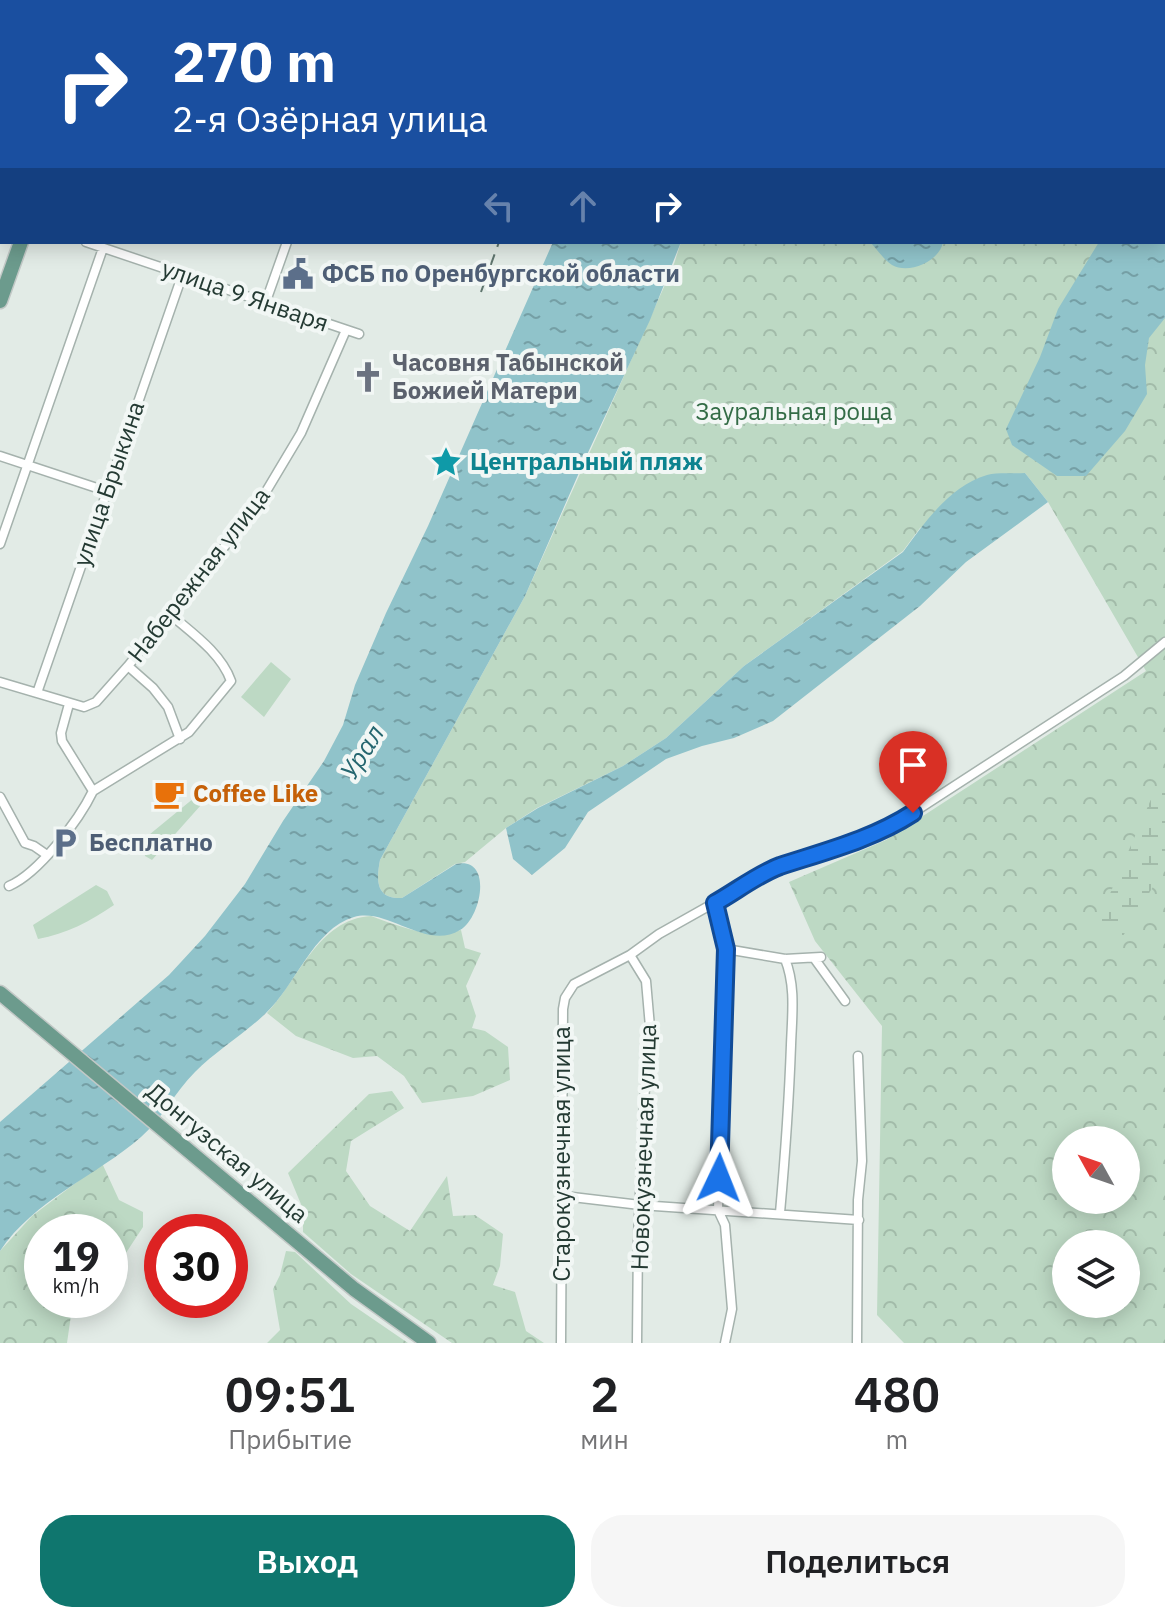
<!DOCTYPE html>
<html lang="ru">
<meta charset="utf-8">
<style>
:root{--surface:#fff;--page:#f6f6f6;--text:#202124;--muted:#757577;--accent:#0f766e}
body{margin:0;font-family:"IBM Plex Sans",sans-serif;background:var(--page);color:var(--text);height:100vh;display:flex;flex-direction:column;font-size:30px;white-space:nowrap}
*{box-sizing:border-box;margin:0}
p{font-size:26px;color:var(--muted)}
.icon{flex:none;width:44px;height:44px;fill:none;stroke:currentColor;stroke-width:2;stroke-linecap:round;stroke-linejoin:round}
.map{position:relative;height:1343px;overflow:hidden}
.sheet{display:flex;flex-direction:column;background:var(--surface);flex:1}
.sheet>*{flex:none}
.guide{position:absolute;left:0px;top:0px;width:1166px;height:244px;box-shadow:0 4px 20px #0003;background:#1a4fa0;color:#fff;overflow:hidden}
.needle{width:52px;rotate:310deg}
.controls{position:absolute;left:1052px;top:1126px;display:grid;gap:16px}
.controls a{display:grid;place-items:center;width:88px;height:88px;border-radius:50%;background:var(--surface);box-shadow:0 4px 20px #0003;font-size:40px}
.speed{position:absolute;left:24px;top:1214px;display:flex;gap:16px;font-size:40px;font-weight:700;text-align:center}
.speed>*{display:grid;place-content:center;width:104px;height:104px;border-radius:50%;background:var(--surface);box-shadow:0 4px 20px #0003;line-height:1}
.speed small{font-size:20px;font-weight:400}
.speed .limit{border:12px solid #d22;background:#fff;color:#111}
.pin{position:absolute;display:grid;place-items:center;width:68px;height:68px;color:#fff;margin:-82px -34px;border-radius:50% 50% 50% 0;rotate:-45deg;box-shadow:0 0 8px #0007}
.pin .icon{rotate:45deg}
.me{position:absolute;width:88px;margin:-44px;rotate:2deg;stroke-linejoin:round;filter:drop-shadow(0 0 6px #0008)}
.turn{display:flex;align-items:center;gap:28px;height:168px;padding:0 40px;font-size:36px}
.turn .icon{width:104px;height:104px;stroke-width:2.5}
.turn b{display:block;font-size:56px;line-height:68px}
.lanes{display:flex;align-items:center;height:76px;padding:0 40px;background:#0003;justify-content:center;gap:40px;direction:ltr}
.lanes .off{opacity:.35}
.eta{display:flex;justify-content:space-evenly;align-items:center;height:136px;text-align:center}
.eta b{font-size:48px;font-weight:600;line-height:56px}
.button{display:flex;gap:16px;margin-top:auto;padding:16px 40px}
.button a{flex:1;height:92px;border-radius:32px;background:var(--accent);color:#fff;font-size:32px;font-weight:600;line-height:92px;text-align:center}
.button a+a{background:var(--page);color:var(--text)}
.map>svg:first-child{display:block}
.green{fill:#bdd9c4}
.forest{fill:url(#forest-crowns);fill-rule:evenodd}
.wetland{fill:url(#wetland-marsh)}
.water{fill:url(#water-ripples)}
.lines{fill:none;stroke-linecap:round;stroke-linejoin:round}
.street-casing{stroke:#a5b2ad;stroke-width:11}
.secondary-casing{stroke:#a2b5ae;stroke-width:15}
.primary-casing{stroke:#c2c8c6;stroke-width:17}
.street{stroke:#fff;stroke-width:8}
.secondary{stroke:#fff;stroke-width:12}
.primary{stroke:#6c9b8d;stroke-width:14}
.rail{stroke:#5f756e;stroke-width:2;stroke-dasharray:16 8;stroke-linecap:butt}
.route-casing{stroke:#114b97;stroke-width:20}
.route{stroke:#1a73e8;stroke-width:14}
.labels{text-anchor:middle;stroke-width:8;stroke-linejoin:round;paint-order:stroke}
.service-label{font-size:24px;font-weight:bold;fill:#4e5e75;stroke:#f2f7f5;text-anchor:start}
.street-label{font-size:24px;fill:#243a33;stroke:#f2f7f5}
.worship-label{font-size:24px;font-weight:bold;fill:#5b616d;stroke:#f2f7f5;text-anchor:start}
.park-label{font-size:24px;fill:#336c46;stroke:#f2f7f5}
.culture-label{font-size:24px;font-weight:bold;fill:#0d838f;stroke:#f2f7f5;text-anchor:start}
.food-label{font-size:24px;font-weight:bold;fill:#c56008;stroke:#f2f7f5;text-anchor:start}
.water-label{font-size:26px;font-style:italic;fill:#25666f;stroke:#f2f7f5}
</style>
<div class="map">
<svg width="1165" height="1343" viewBox="0 0 1165 1343">
<defs>
<pattern id="forest-crowns" width="20" height="18" patternUnits="userSpaceOnUse" patternTransform="scale(2)"><rect width="20" height="18" fill="#bdd9c4"/><path d="M2 6a3 3 0 1 1 6 0M12 15a3 3 0 1 1 6 0" fill="none" stroke="#a2bba9"/></pattern>
<pattern id="wetland-marsh" width="20" height="14" patternUnits="userSpaceOnUse" patternTransform="scale(2)"><rect width="20" height="14" fill="#bdd9c4"/><path d="M1 5h8M5 5V1M11 12h8M15 12V8" fill="none" stroke="#a2bba9"/></pattern>
<pattern id="water-ripples" width="26" height="14" patternUnits="userSpaceOnUse" patternTransform="scale(2)"><rect width="26" height="14" fill="#90c3ca"/><path d="M2 4q2-2 4 0t4 0M15 11q2-2 4 0t4 0" fill="none" stroke="#759fa5"/></pattern>
</defs>
<rect width="100%" height="100%" fill="#e2ebe6"/>
<path class="green" d="M271 662 291 679 264 717 241 697Z
M194 798 201 805 152 860 145 856 144 839Z
M96 885 107 891 114 905C91 921 66 934 38 939L33 925Z"/>
<path class="forest" d="M732 0H1165V1343H904L877 1315 882 1026 815 941 789 882 886 840 1146 671 1048 502 1025 473 920 528 903 551 744 666 666 738 623 766 537 808 506 828 465 862 455 864 402 898C376 899 376 881 380 860L525 596 673 267 681 242H1164V2H732ZM1066 1140H1126V1200H1066ZM1066 1244H1126V1304H1066Z
M371 916C399 926 431 940 461 930L465 948 481 953 466 986 476 1016 472 1028 485 1031 508 1047 510 1080 473 1096 422 1103 404 1076 377 1056 353 1058 296 1036 267 1013C299 979 318 919 371 916Z
M392 1091 404 1108 351 1141 346 1171 370 1206 410 1231 447 1176 453 1216 475 1215 503 1234 500 1266 493 1285 515 1292 526 1331 544 1343H452L351 1274 303 1232V1209L288 1173 369 1094Z
M102 1163 119 1200 143 1212V1227L120 1262 110 1267V1232H42V1300H78L71 1315 67 1343H0V1251L32 1216Z
M286 1251 295 1252 351 1304 408 1343H267L280 1330 273 1289 280 1275Z"/>
<path class="wetland" d="M1165 767V867L1123 936 1117 939 1099 928V919Z"/>
<path class="water" d="M1165 179V318L1149 338 1145 365 1147 394 1125 431 1086 476H1057L1012 445 1006 429 1040 357 1058 309 1099 242H1164Z
M553 242H681L650 320 585 459 525 596 380 860C376 881 376 899 402 898L456 864C493 856 482 917 460 930 426 951 388 907 354 917 313 929 295 987 265 1014 243 1035 216 1051 195 1072 175 1092 162 1119 141 1137 96 1176 34 1200 0 1251V1122L169 975 205 936 245 884 283 821 324 761 343 725 355 685 386 613 428 526Z
M870 242H943C940 261 909 275 892 265 884 260 877 249 870 242Z
M1025 473 1048 502 966 562 920 606 773 721 734 738 702 746 666 759 588 812 565 848 532 875 513 859 506 828 538 808 623 766 666 738 744 666 903 552C924 523 950 486 987 475 998 472 1013 474 1025 473Z"/>
<g class="lines">
<defs>
<path id="street" d="M0 57H2
M0 125H2
M86 242 359 334
M265 304 287 242
M0 456 106 491
M0 544 103 248
M128 666 153 688 168 707 180 739
M0 682 84 707 96 702 128 666 258 505 301 433 346 330
M37 693 182 276
M69 704 61 733 62 741 93 791
M0 797 25 843 34 846 47 855
M9 886C39 873 79 820 93 791L189 732 231 681C221 653 192 633 171 615
M715 903 726 949 718 1210 725 1225 732 1309 725 1343
M726 949 785 959 821 957
M630 955 646 981 650 1027 644 1101 638 1238 637 1343
M814 958 845 1001
M564 1196 640 1205 859 1220
M780 1213C785 1157 789 1102 791 1045 792 1016 796 986 785 959
M561 1343 563 1009 565 998 574 984 630 955 659 934 778 867 799 862 888 829 1124 676 1165 642
M857 1343 858 1200 862 1161 858 1056"/>
<path id="secondary" d="M0 211 2 212"/>
<path id="primary" d="M105 2V0
M0 301 21 242
M0 993 354 1289 429 1343"/>
</defs>
<use href="#street" class="street-casing"/>
<use href="#secondary" class="secondary-casing"/>
<use href="#primary" class="primary-casing"/>
<use href="#street" class="street"/>
<use href="#secondary" class="secondary"/>
<use href="#primary" class="primary"/>
<path class="rail" d="M608 2V0
M481 292 499 242"/>
</g>
<g class="lines">
<defs>
<path id="route" d="M719 1178 726 949 715 903C735 892 758 874 780 866 826 851 873 839 913 813"/>
</defs>
<use href="#route" class="route-casing"/>
<use href="#route" class="route"/>
</g>
<defs>
<symbol id="civic-bare" viewBox="-9 -9 18 18"><path d="M-.6-6.5H3V-4.5H.6V-3L4-1V1h2V6H-6V1h2V-1L-.6-3ZM-1.2 2.5V6h2.4V2.5Z" fill="#5c6f8a" stroke="#f2f7f5" stroke-width="2.5" paint-order="stroke"/></symbol>
<symbol id="church-bare" viewBox="-9 -9 18 18"><path d="M-1.2-6h2.4v3.5h3.3v2.4h-3.3V6h-2.4V-.1h-3.3v-2.4h3.3Z" fill="#6b7280" stroke="#f2f7f5" stroke-width="2.5" paint-order="stroke"/></symbol>
<symbol id="sight-bare" viewBox="-9 -9 18 18"><path d="M0-6L1.8-2.2L6-1.7L2.9 1.2L3.7 5.4L0 3.3L-3.7 5.4L-2.9 1.2L-6-1.7L-1.8-2.2Z" fill="#0f9aa8" stroke="#f2f7f5" stroke-width="2.5" paint-order="stroke"/></symbol>
<symbol id="cafe-bare" viewBox="-9 -9 18 18"><path d="M-5.5-4.5H6V0H3Q3 3.5 0 3.5H-2.5Q-5.5 3.5-5.5 0ZM3-3.2v2h1.7v-2ZM-6 4.5H4V6H-6Z" fill="#e8710a" stroke="#f2f7f5" stroke-width="2.5" paint-order="stroke"/></symbol>
<symbol id="parking-bare" viewBox="-9 -9 18 18"><path d="M-3.5-5.5H1a3.5 3.5 0 0 1 0 7H-1V5.5H-3.5ZM-1-3.4V-.6H.8a1.4 1.4 0 0 0 0-2.8Z" fill="#5c6f8a" stroke="#f2f7f5" stroke-width="2.5" paint-order="stroke"/></symbol>
</defs>
<g fill-rule="evenodd">
<use href="#civic-bare" x="276" y="252" width="44" height="44"/>
<use href="#church-bare" x="346" y="355" width="44" height="44"/>
<use href="#sight-bare" x="424" y="440" width="44" height="44"/>
<use href="#cafe-bare" x="147" y="772" width="44" height="44"/>
<use href="#parking-bare" x="43" y="821" width="44" height="44"/>
</g>
<g class="labels">
<g class="service-label">
<text x="322" y="282">ФСБ по Оренбургской области</text>
<text x="89" y="851">Бесплатно</text>
</g>
<g class="street-label">
<text transform="translate(245 296) rotate(19)" y="8">улица 9 Января</text>
<text transform="translate(109 484) rotate(-71)" y="8">улица Брыкина</text>
<text transform="translate(199 575) rotate(-52)" y="8">Набережная улица</text>
<text transform="translate(644 1147) rotate(-88)" y="8">Новокузнечная улица</text>
<text transform="translate(227 1153) rotate(40)" y="8">Донгузская улица</text>
<text transform="translate(562 1154) rotate(-90)" y="8">Старокузнечная улица</text>
</g>
<g class="worship-label">
<text x="392" y="371">Часовня Табынской<tspan x="392" dy="28">Божией Матери</tspan></text>
</g>
<g class="park-label">
<text x="794" y="420">Зауральная роща</text>
</g>
<g class="culture-label">
<text x="470" y="470">Центральный пляж</text>
</g>
<g class="food-label">
<text x="193" y="802">Coffee Like</text>
</g>
<g class="water-label">
<text transform="translate(362 752) rotate(-58)" y="9">Урал</text>
</g>
</g>
</svg>
<div class="controls">
<a><svg class="needle" viewBox="-14 -14 28 28"><path d="M0-13l5 13h-10z" fill="#e53935"/><path d="M0 13l5-13h-10z" fill="#757577"/></svg></a>
<a><svg class="icon" aria-label="layers" viewBox="0 0 24 24"><path d="M12 4l9 5-9 5-9-5zM3 14l9 5 9-5"/></svg></a>
</div>
<div class="speed"><div>19<small>km/h</small></div><div class="limit">30</div></div>
<div class="pin" style="left:913px;top:813px;background:#d93025"><svg class="icon" aria-label="arrive" viewBox="0 0 24 24"><path d="M6 21V4h12l-3 4 3 4H6"/></svg></div>
<svg class="me" style="left:719px;top:1178px" viewBox="-20 -20 40 40"><path d="M0-17L14 15 0 8-14 15z" fill="#1a73e8" stroke="#fff" stroke-width="4"/></svg>
<div class="guide">
<div class="turn"><svg class="icon" aria-label="right" viewBox="0 0 24 24"><path d="M7 20v-9h11M14 6l5 5-5 5"/></svg><div><b>270 m</b>2-я Озёрная улица</div></div>
<div class="lanes"><svg class="icon off" aria-label="left" viewBox="0 0 24 24"><path d="M17 20v-9H6M10 6l-5 5 5 5"/></svg><svg class="icon off" aria-label="ahead" viewBox="0 0 24 24"><path d="M12 20V5M6 11l6-6 6 6"/></svg><svg class="icon" aria-label="right" viewBox="0 0 24 24"><path d="M7 20v-9h11M14 6l5 5-5 5"/></svg></div>
</div>
</div>
<section class="sheet">
<div class="eta">
<div><b>09:51</b><p>Прибытие</p></div>
<div><b>2</b><p>мин</p></div>
<div><b>480</b><p>m</p></div>
</div>
<div class="button"><a>Выход</a><a>Поделиться</a></div>
</section>
